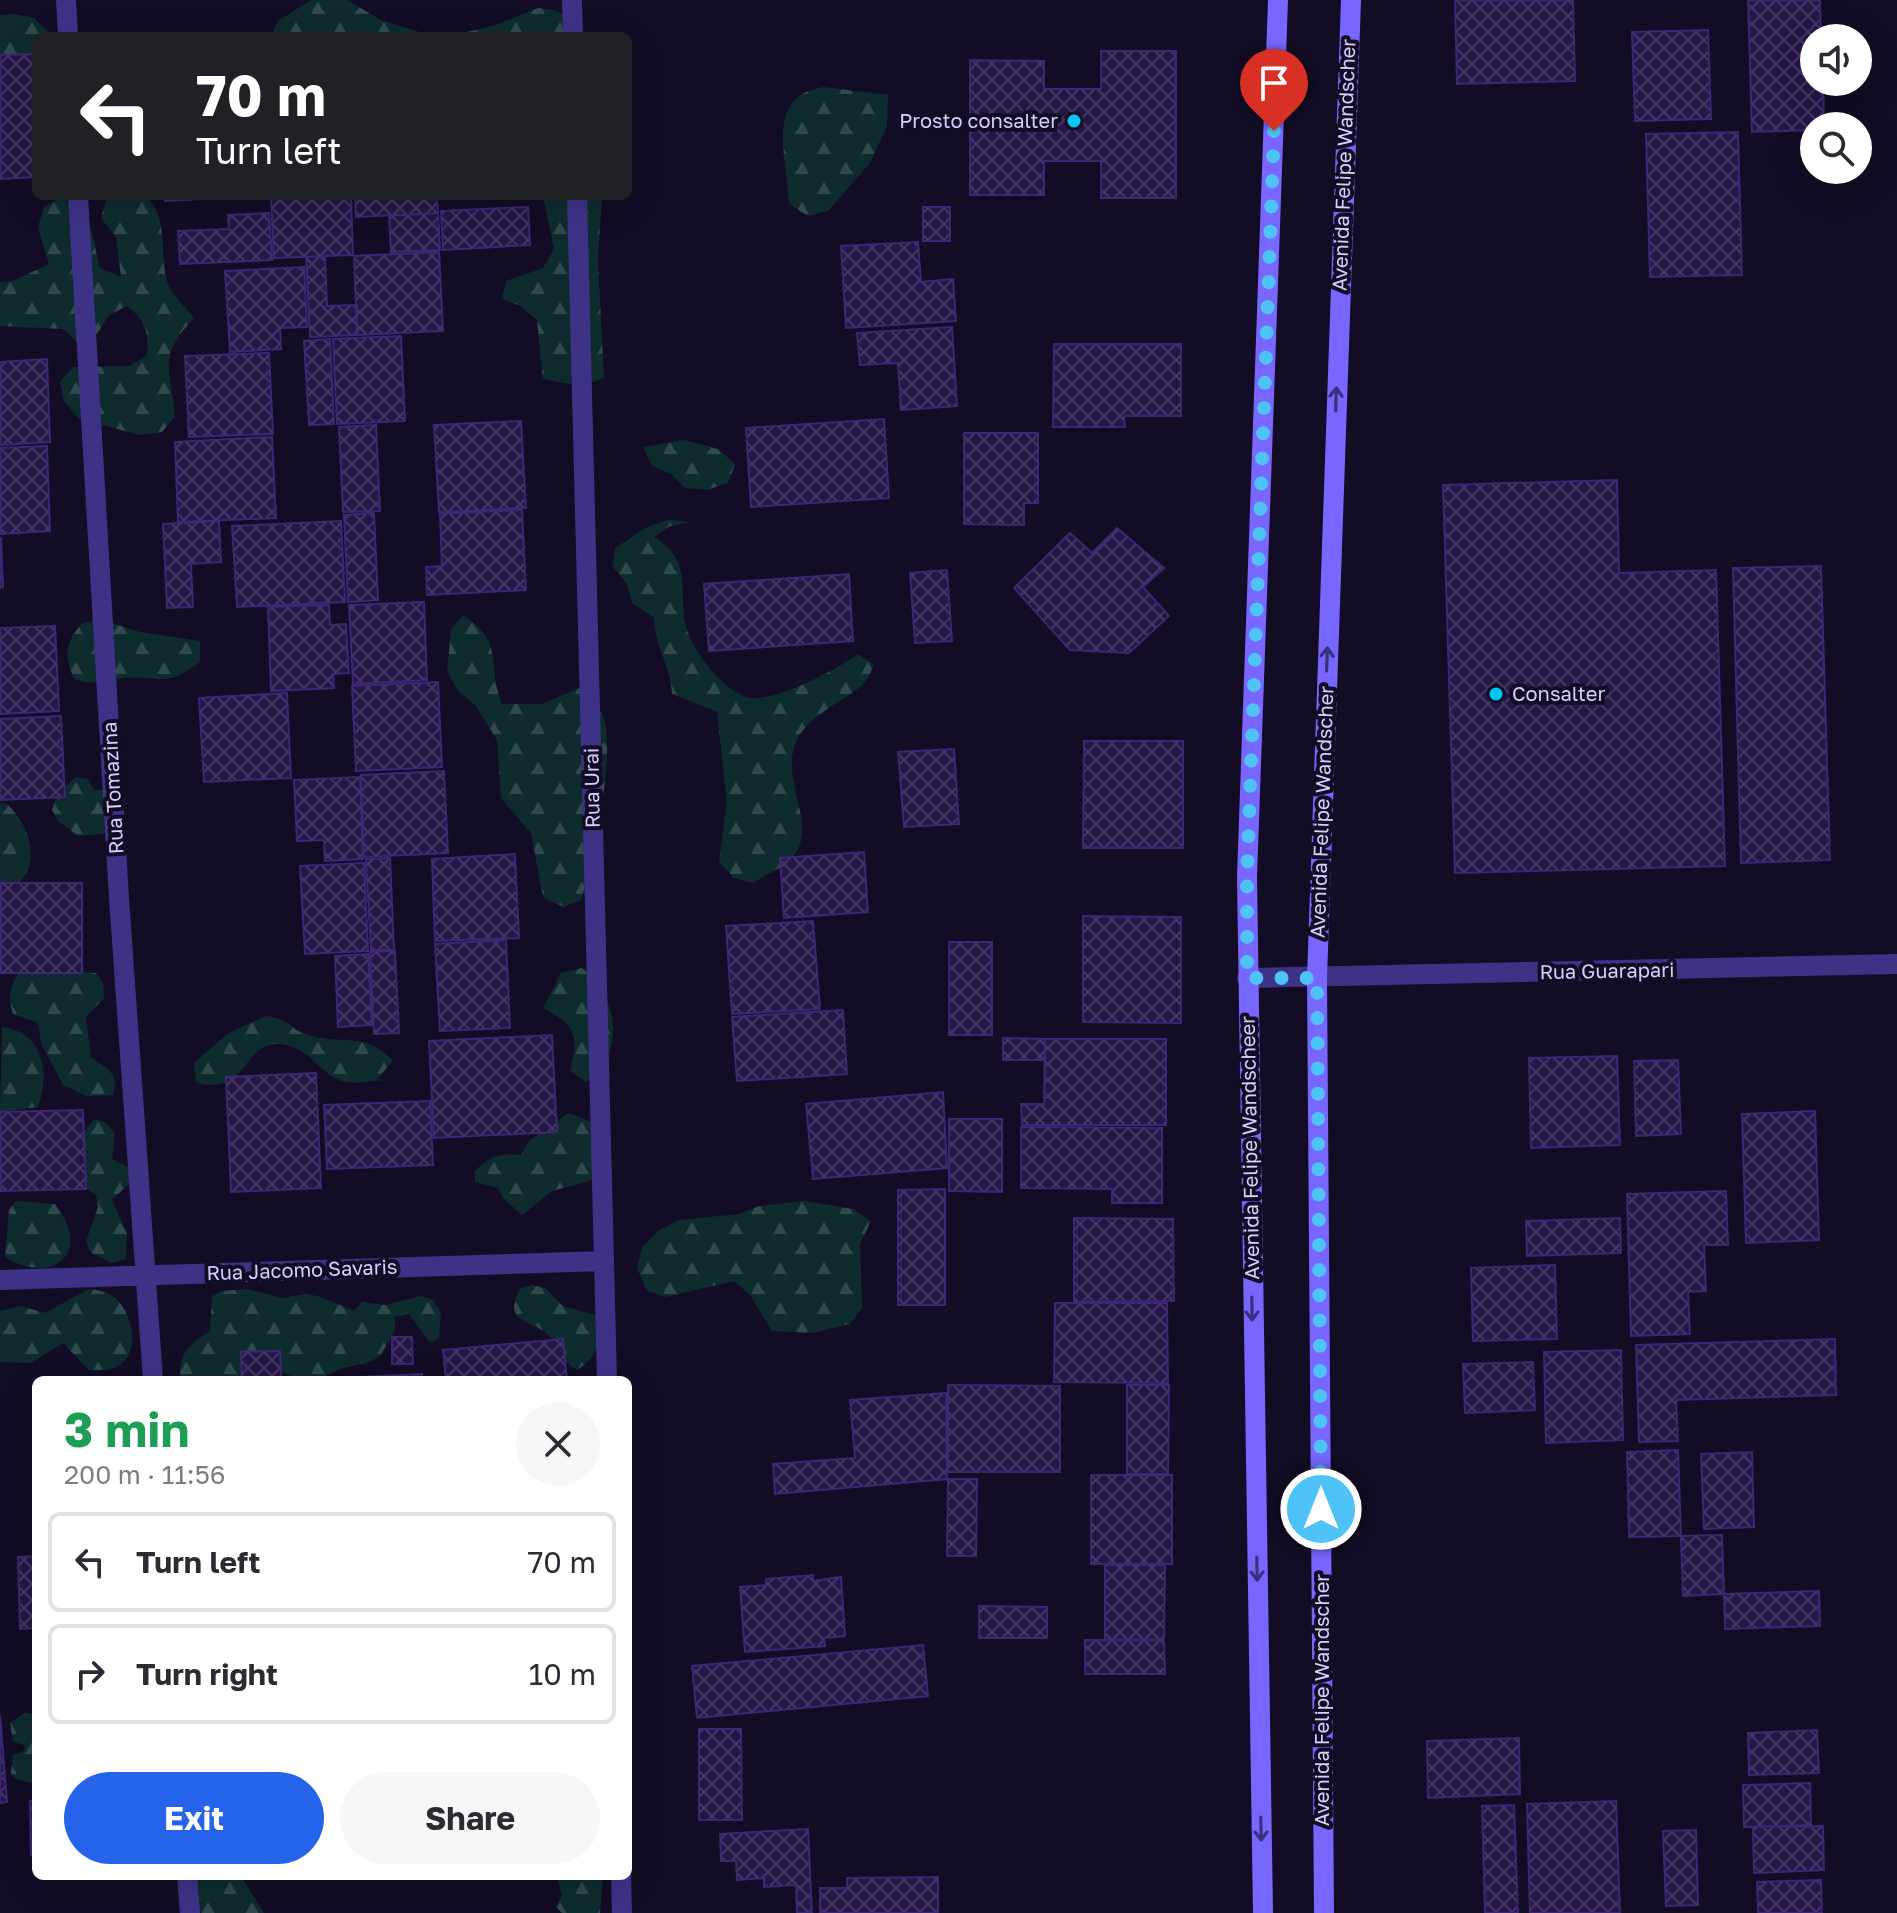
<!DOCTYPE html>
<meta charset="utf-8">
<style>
:root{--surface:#fff;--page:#f7f7f7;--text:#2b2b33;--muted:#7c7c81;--line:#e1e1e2;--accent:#2563eb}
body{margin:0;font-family:"Golos Text",sans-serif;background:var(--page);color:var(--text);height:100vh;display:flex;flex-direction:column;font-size:30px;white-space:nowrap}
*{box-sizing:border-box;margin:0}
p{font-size:26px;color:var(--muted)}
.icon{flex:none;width:44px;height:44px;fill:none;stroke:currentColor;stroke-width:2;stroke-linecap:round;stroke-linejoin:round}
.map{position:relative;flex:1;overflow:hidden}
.drawer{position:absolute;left:32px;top:1376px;width:600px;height:504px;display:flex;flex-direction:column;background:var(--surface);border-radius:12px;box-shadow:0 8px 32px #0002}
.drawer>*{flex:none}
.guide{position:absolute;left:32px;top:32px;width:600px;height:168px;border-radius:12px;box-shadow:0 8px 32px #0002;background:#202124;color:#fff;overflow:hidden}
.buttons{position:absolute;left:1800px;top:24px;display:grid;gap:16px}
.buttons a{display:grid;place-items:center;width:72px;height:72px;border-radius:50%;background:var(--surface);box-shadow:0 8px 32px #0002;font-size:40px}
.pin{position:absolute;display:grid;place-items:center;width:68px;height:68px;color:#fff;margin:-82px -34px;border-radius:50% 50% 50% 0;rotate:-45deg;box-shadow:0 0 8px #0007}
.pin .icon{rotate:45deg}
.me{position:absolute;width:88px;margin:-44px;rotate:0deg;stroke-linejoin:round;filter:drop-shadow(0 0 6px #0008)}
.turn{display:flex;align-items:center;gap:28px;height:168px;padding:0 32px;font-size:36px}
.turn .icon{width:104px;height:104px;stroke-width:2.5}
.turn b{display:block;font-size:56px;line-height:68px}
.round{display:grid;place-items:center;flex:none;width:84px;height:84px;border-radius:42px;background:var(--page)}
.headline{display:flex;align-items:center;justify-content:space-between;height:136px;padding:0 32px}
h1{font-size:48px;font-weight:700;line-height:60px;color:#1e9e55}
.action{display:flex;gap:16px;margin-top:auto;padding:16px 32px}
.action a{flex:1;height:92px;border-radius:48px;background:var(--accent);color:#fff;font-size:32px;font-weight:700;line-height:92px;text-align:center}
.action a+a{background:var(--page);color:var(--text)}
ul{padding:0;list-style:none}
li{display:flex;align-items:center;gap:24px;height:100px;margin:0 16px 12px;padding:0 16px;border:4px solid var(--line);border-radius:12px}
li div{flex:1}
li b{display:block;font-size:30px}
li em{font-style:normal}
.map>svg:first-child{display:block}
.forest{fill:url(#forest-firs)}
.building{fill:url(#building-cross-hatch);stroke:#3d2675;stroke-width:2}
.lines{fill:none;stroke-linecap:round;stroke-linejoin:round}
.minor{stroke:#3e3287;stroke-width:20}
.secondary{stroke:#7866ff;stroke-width:20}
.oneway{stroke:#3b307c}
.route{stroke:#4fc3f7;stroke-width:14;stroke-dasharray:0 25.2}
.poi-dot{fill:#00c9fa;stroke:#120c24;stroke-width:3}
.labels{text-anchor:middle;stroke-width:8;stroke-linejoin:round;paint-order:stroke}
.poi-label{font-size:20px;fill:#d9cfff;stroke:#120c24;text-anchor:end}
.street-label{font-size:20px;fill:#d9cfff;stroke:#120c24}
</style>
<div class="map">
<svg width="1897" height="1913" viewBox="0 0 1897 1913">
<defs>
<pattern id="forest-firs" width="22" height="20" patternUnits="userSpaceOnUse" patternTransform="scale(2)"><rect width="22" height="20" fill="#0e2c2e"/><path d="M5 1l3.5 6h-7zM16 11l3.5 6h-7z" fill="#304a4d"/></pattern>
<pattern id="building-cross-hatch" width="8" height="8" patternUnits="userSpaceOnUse" patternTransform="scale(2)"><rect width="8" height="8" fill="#241646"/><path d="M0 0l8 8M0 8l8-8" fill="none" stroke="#433762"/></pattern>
</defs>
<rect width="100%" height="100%" fill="#120c24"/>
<path class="forest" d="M311 0H347L381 20 432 36H271L278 21Z
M538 8C562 10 573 17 587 36H451L499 24Z
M14 14 34 18 52 36H36V70L0 74V15Z
M824 87 888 95 887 126 870 163 828 211 807 216 789 203C787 159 764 95 824 87Z
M107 196H145C170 217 159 253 167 282 171 294 186 308 194 318 156 359 171 367 175 416L162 432 140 435 79 419 64 401 60 382 73 367 130 366 147 355C149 331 145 320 127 306L109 315 97 334 78 343 63 329 0 326V282L13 281 49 264 38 227 44 207 61 198C96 215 91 235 100 268L121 277 116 237 101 218Z
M543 196H602L598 261 604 378 581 386 543 379 537 320 520 306 502 299 506 281 543 268 554 249Z
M684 440 718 449 735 464 728 483 707 490 685 488 671 474 652 466 643 447Z
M669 520 691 522 670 526 654 537C698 564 674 596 689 635 697 656 723 689 746 697 771 705 838 669 858 654L874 665C871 671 867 681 861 686 841 703 807 716 796 742 779 783 822 828 790 860 781 869 765 875 753 883L734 878 719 862 727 802 717 712 672 694C671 666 654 645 654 618L632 603 627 584 613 567 615 548 649 526Z
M463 615C506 643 486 663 502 704H542L579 688C588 696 597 705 603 716 617 748 593 865 581 900L563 907 543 897 531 833 501 798 497 740 475 705 459 692 447 672 451 630Z
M102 620 140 632 200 641V662C164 689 160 675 123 678 101 679 97 687 74 679 64 655 65 643 82 623Z
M76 777 88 779 94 790H107L126 803 122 817 110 823 104 834 78 836 58 821 52 810 58 793Z
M0 803 7 804C34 829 46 879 0 892Z
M582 968C619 998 626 1052 586 1082L570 1071C579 1036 576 1025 543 1008L561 973Z
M22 969 96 973 103 983 104 998 86 1017 91 1057C106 1069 120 1072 113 1095L87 1096 63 1085 41 1043 38 1023 13 1014C7 996 10 983 22 969Z
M266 1016C293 1020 288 1028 305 1034 340 1047 365 1029 393 1061L378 1078 384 1080C372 1081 358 1084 347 1082 320 1078 311 1045 278 1044 240 1044 251 1095 196 1083L194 1063 227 1034Z
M2 1027C44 1032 50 1073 38 1107L0 1112Z
M569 1113 591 1122 599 1174 589 1181 552 1191 522 1215 503 1198 498 1188 475 1182V1171C488 1157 502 1152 521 1155L529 1141Z
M95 1119 106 1123 115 1134 112 1159 133 1170 130 1183 112 1200 127 1233 126 1259 112 1263 90 1252 86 1241 98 1207 96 1195 79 1184V1137Z
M16 1201 55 1204C95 1256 49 1285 5 1257L9 1210Z
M804 1201 853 1209 871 1221 860 1244 862 1308 850 1324 812 1333 772 1331 750 1295 734 1281 666 1297 647 1291 637 1268 642 1248 658 1231 679 1220 739 1214 759 1206Z
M532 1285 545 1288 563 1306 598 1316C600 1340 600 1356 577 1370 563 1363 559 1349 550 1337 537 1320 498 1324 521 1288Z
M89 1289C98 1290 106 1291 114 1297 133 1311 143 1357 114 1368 107 1371 96 1370 89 1370L63 1343 31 1363 0 1362V1311L21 1306 45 1313Z
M247 1289 282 1298 305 1294 318 1296 354 1311 362 1302 385 1305 421 1296 433 1300 441 1312 439 1338 430 1343 409 1314 395 1317V1330L388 1343 380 1356 370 1362 343 1368 320 1378 295 1377 270 1369 268 1380 180 1378C179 1353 190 1343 210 1331L212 1296 222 1291Z
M25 1713 36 1715V1784L16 1779 11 1774 13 1755 24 1751 25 1746 13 1741 10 1723Z
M196 1876H241L264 1913H201L197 1907Z
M557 1876H603L600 1913H562L556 1907 562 1895Z"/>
<path class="building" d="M1455 0H1573L1575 81 1457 84Z
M1748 0H1820L1821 38H1814V82H1823L1824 126H1814V130L1752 132Z
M1708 30 1711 119 1635 121 1632 32Z
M1101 51H1176V198H1101V161H1044V195H970V60L1044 61V89H1101Z
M36 54V177L0 179V55Z
M1738 132 1742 275 1650 277 1646 134Z
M165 196H267L165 201Z
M271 196H351L353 255 274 258Z
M355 196H437L438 213 356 217Z
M528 207 530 245 443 250 441 211Z
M923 207H950V241H923Z
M269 213 272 260 180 264 178 231 229 229 228 215Z
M438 213 440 250 391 252 389 216Z
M918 242 921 282 953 279 956 321 846 328 841 246Z
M439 252 443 331 357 335 354 256Z
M325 256 327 306 357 305V335L310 337 306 257Z
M304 267 307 327 280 328 281 349 230 352 225 271Z
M952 327 957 406 901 410 898 363 860 365 857 333Z
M401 336 405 421 337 424 333 339Z
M330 339 334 424 309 425 304 341Z
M1054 344H1181V416H1124L1125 427H1053Z
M269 353 273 434 189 437 185 356Z
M47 359 50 442 0 445V362Z
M884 419 889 498 751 507 746 428Z
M521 421 526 508 439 512 434 425Z
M376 425 380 511 343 512 339 427Z
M964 433H1038V503H1024V525L964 524Z
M272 437 276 518 178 522 175 442Z
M47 446 50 531 0 534V448Z
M1617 480 1619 573 1716 570 1725 866 1455 873 1443 485Z
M522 510 526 590 427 595 426 567 442 566 440 514Z
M374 513 378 600 348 602 344 515Z
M219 521 221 562 191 564 193 607 167 608 163 524Z
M341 521 345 602 237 607 232 526Z
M1117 528 1164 568 1143 587 1169 616 1129 653 1070 650 1014 588 1070 533 1092 553Z
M0 538H1L3 587 0 588Z
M1821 566 1830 860 1741 863 1733 568Z
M947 570 952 641 915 643 910 573Z
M849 574 853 641 709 651 704 584Z
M424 602 427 680 353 684 349 605Z
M329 605 330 625 346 624 349 673 333 674 334 688 271 691 268 607Z
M55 626 59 711 0 714V628Z
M438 682 442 767 356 771 352 686Z
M287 693 291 778 204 782 199 698Z
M61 716 65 797 0 800V719Z
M1084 741H1183V848H1083Z
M954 749 959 824 904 827 898 752Z
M444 771 448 853 364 857 361 775Z
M360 777 363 859 325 861 324 840 297 841 294 780Z
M864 852 868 912 784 918 780 858Z
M515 854 519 938 435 941 432 859Z
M390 858 394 950H371L366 859Z
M364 863 368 951 305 954 300 866Z
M1 883H82V973H1Z
M1083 916 1181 917V1023L1083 1022Z
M813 921 820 1009 732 1014 726 926Z
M506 940 510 1028 440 1031 435 944Z
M949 942H992V1035H949Z
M395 951 399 1033 374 1034 370 952Z
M368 954 372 1025 338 1027 335 956Z
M843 1010 847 1074 737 1081 732 1017Z
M552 1035 557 1132 434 1138 429 1041Z
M1003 1038 1045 1039V1060H1003Z
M1045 1039H1166V1125H1022L1021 1104H1044Z
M1617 1056 1620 1145 1531 1148 1529 1058Z
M1678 1060 1681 1134 1636 1136 1634 1061Z
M316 1073 321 1188 231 1192 226 1077Z
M943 1092 947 1168 813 1179 806 1104Z
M430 1101 433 1165 327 1169 324 1105Z
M83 1110 86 1189 1 1191 0 1112Z
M1815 1111 1819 1240 1746 1243 1742 1114Z
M949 1119H1002V1192L949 1191Z
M1021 1127 1162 1128V1203H1112V1189L1021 1188Z
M945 1189V1305H898V1190Z
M1726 1191 1728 1245H1704L1706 1291 1688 1292 1690 1334 1631 1336 1627 1194Z
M1074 1218 1173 1219 1174 1301 1074 1302Z
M1620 1218 1621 1253 1527 1256 1526 1221Z
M1555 1265 1557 1339 1473 1341 1471 1268Z
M1055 1303H1167L1168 1383 1054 1382Z
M392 1337H412L413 1364H392Z
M563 1339 567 1380H446L443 1350Z
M1835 1339 1836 1395 1676 1400 1678 1441 1639 1442 1636 1345Z
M1621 1350 1623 1440 1546 1443 1544 1352Z
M280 1351 281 1380H242L241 1352Z
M1533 1362 1535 1410 1465 1413 1463 1364Z
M422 1374V1380H340V1378Z
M948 1385 1060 1386V1472H948Z
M1127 1385H1169L1168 1474H1127Z
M946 1393 947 1479 775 1494 773 1464 855 1458 850 1400Z
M1678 1450 1681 1536 1629 1537 1627 1452Z
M1752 1452 1754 1527 1704 1529 1701 1454Z
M1091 1475H1172V1564H1091Z
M948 1479H977L976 1556H947Z
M1722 1535 1724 1594 1683 1596 1681 1536Z
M36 1556V1628L20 1629 18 1557Z
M1105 1565H1165L1164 1640H1105Z
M813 1575V1581L841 1577 845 1636 824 1638 825 1646 745 1652 740 1587 766 1585V1579Z
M1819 1591 1820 1626 1725 1629 1724 1594Z
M979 1606 1047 1607V1638H979Z
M1085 1640H1164L1165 1674H1085Z
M923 1645 928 1696 697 1718 692 1666Z
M0 1715 7 1802 0 1803Z
M699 1729H741L742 1820H699Z
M1817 1730 1819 1773 1749 1775 1748 1733Z
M1519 1738 1520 1794 1428 1798 1427 1741Z
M1810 1783 1811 1825 1744 1827 1743 1785Z
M30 1801H36V1855H31Z
M1616 1801 1620 1913H1530L1527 1804Z
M1514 1805 1518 1913H1485L1482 1806Z
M1823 1826 1824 1870 1754 1873 1753 1827Z
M808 1829 812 1913H797L796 1885 764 1887V1878L737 1880 736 1861H721L720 1834Z
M1696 1830 1698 1905 1666 1906 1663 1831Z
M938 1877V1913H820V1888H847V1878Z
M1821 1880 1822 1913H1758L1757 1882Z"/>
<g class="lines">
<path class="minor" d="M66 0 68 36
M572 0 573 36
M78 196 119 898 153 1380
M577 196 607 1380
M1247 978 1897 964
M0 1280 604 1261
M187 1876 190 1913
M621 1876 622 1913"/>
<path class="secondary" d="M1263 1913 1247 877 1278 0
M1324 1913 1317 978 1351 0"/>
</g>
<defs><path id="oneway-shaft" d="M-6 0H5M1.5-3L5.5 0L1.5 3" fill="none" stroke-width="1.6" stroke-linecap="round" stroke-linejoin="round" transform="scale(2)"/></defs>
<g class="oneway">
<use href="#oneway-shaft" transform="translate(1336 399) rotate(-88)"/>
<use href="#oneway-shaft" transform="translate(1327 659) rotate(-88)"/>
<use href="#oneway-shaft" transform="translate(1252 1309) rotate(89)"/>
<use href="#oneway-shaft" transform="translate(1257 1569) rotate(89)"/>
<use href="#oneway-shaft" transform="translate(1261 1829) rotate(89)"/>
</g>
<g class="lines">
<path class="route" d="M1274 131 1247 877V978H1317L1321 1509"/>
</g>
<g class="poi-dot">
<circle cx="1074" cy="121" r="8"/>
<circle cx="1496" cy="694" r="8"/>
</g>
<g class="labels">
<g class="poi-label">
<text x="1058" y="128">Prosto consalter</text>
<text x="1512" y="701" text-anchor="start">Consalter</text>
</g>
<g class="street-label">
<text transform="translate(1344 165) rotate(-88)" y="7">Avenida Felipe Wandscher</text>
<text transform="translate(113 788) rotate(-93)" y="7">Rua Tomazina</text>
<text transform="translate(592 788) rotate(-91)" y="7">Rua Urai</text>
<text transform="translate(1322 812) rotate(-88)" y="7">Avenida Felipe Wandscher</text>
<text transform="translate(1607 971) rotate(-1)" y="7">Rua Guarapari</text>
<text transform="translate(1250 1148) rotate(-91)" y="7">Avenida Felipe Wandscheer</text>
<text transform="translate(302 1270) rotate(-2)" y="7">Rua Jacomo Savaris</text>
<text transform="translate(1322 1700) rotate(-90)" y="7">Avenida Felipe Wandscher</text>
</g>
</g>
</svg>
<div class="buttons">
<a><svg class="icon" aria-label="sound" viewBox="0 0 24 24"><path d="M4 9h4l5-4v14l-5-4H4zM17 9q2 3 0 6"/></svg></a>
<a><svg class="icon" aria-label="search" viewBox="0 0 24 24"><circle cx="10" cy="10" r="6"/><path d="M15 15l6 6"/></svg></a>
</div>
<div class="pin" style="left:1274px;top:131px;background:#d93025"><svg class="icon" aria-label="arrive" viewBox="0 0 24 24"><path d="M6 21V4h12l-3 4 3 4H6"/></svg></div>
<svg class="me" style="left:1321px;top:1509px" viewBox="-20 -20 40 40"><circle r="17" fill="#4fc3f7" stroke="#fff" stroke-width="3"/><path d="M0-11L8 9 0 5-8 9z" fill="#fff"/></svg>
<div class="guide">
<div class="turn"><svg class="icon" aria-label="left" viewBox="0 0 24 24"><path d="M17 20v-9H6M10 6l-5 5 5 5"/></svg><div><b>70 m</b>Turn left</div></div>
</div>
<section class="drawer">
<div class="headline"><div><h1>3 min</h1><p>200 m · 11:56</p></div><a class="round"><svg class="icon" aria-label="close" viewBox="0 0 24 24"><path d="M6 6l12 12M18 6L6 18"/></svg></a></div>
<ul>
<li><svg class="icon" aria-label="left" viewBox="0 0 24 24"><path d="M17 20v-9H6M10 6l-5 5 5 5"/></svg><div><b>Turn left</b></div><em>70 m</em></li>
<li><svg class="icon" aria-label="right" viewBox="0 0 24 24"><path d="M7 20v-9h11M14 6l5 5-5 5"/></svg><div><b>Turn right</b></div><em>10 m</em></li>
</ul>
<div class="action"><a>Exit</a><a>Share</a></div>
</section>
</div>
